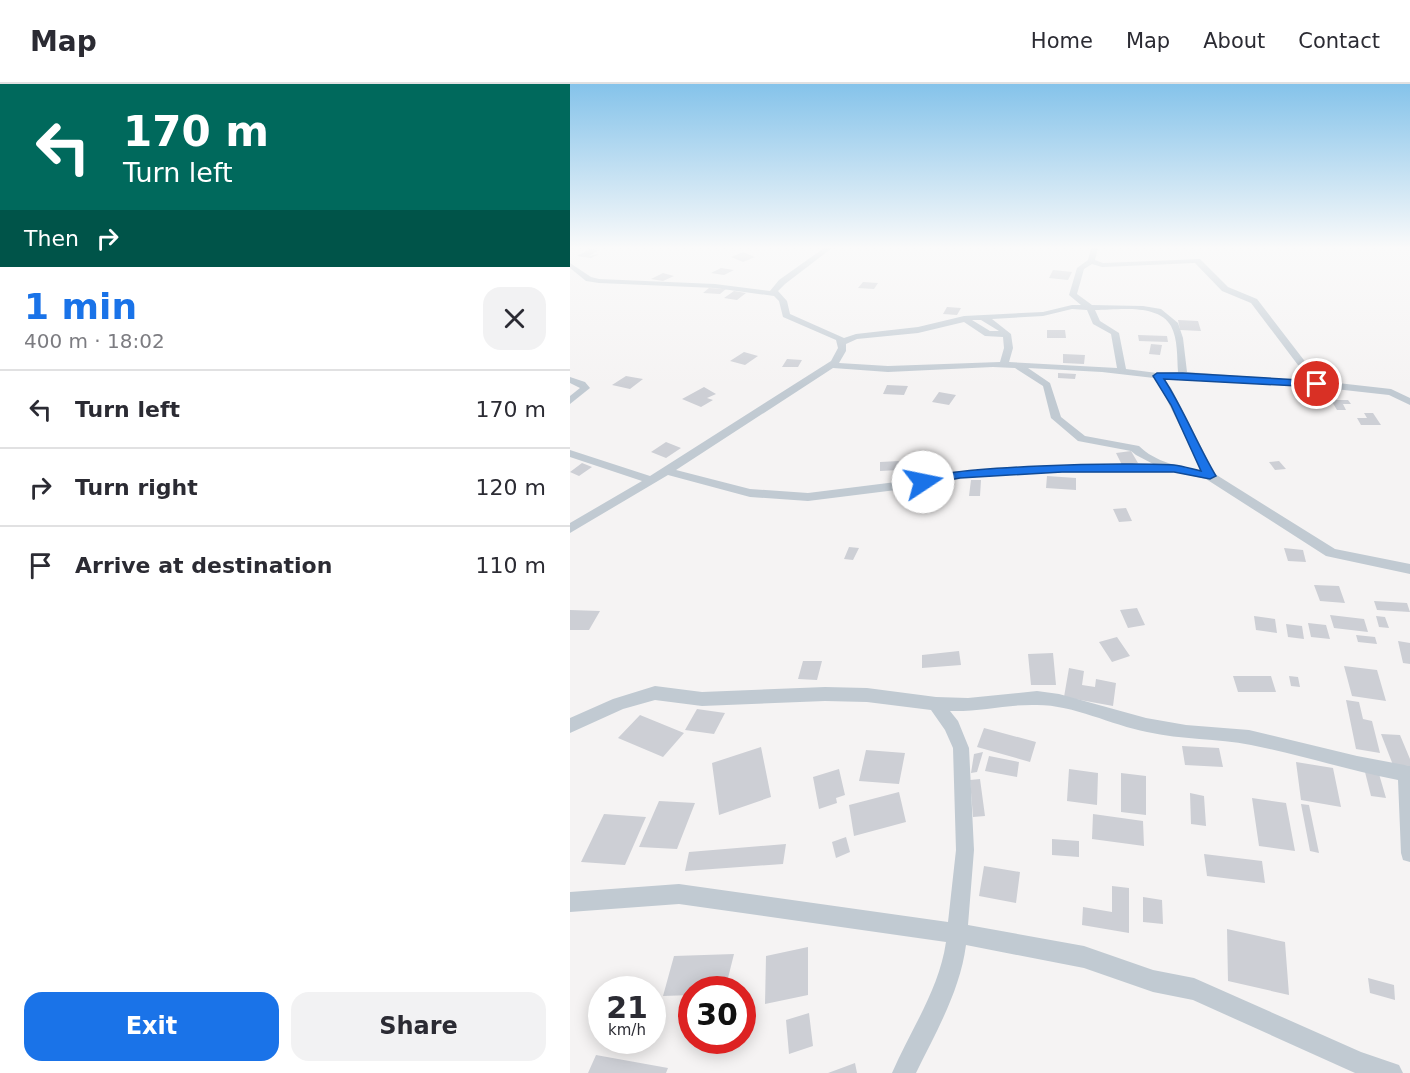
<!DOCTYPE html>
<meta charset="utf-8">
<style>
:root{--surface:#fff;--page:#f2f2f3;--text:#2b2b33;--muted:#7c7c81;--line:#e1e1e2;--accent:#1a73e8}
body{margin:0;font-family:"DejaVu Sans",sans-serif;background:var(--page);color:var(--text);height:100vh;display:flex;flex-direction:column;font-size:22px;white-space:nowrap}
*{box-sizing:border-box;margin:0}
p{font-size:20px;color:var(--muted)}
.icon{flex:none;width:33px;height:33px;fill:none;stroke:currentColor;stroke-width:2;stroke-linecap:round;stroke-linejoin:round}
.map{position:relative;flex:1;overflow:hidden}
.sheet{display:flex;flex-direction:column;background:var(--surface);width:570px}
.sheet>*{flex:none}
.top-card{background:#00695c;color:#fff;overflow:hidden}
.speed{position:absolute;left:18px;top:892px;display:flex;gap:12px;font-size:30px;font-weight:700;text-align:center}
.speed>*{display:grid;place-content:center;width:78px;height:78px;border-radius:50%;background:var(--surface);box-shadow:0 3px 15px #0003;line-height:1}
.speed small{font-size:15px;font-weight:400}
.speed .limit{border:9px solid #d22;background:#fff;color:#111}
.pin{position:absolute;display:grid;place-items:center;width:51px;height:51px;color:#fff;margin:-26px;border:3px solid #fff;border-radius:50%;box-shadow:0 2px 6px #0007}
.me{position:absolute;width:66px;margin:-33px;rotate:79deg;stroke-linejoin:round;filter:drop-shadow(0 0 4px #0008)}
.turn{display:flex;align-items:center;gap:21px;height:126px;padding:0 24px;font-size:27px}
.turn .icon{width:78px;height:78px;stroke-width:2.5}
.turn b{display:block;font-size:42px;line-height:51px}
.then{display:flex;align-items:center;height:57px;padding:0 24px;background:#0003;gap:12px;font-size:22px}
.round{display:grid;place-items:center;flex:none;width:63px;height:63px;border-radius:18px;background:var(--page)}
.head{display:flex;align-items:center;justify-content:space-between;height:102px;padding:0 24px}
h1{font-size:36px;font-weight:700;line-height:45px;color:var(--accent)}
.button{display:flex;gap:12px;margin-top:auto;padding:12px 24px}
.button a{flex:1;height:69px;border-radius:18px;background:var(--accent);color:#fff;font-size:24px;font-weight:700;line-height:69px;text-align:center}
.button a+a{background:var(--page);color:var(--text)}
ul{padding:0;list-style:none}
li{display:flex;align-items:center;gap:18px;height:78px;padding:0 24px;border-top:2px solid var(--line)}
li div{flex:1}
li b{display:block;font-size:22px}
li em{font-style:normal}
header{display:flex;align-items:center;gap:36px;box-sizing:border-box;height:84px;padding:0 30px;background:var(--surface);border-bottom:2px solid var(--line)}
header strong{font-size:28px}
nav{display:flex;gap:33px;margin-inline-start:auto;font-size:21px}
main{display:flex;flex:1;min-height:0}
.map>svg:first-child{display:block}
.building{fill:#cdcfd5}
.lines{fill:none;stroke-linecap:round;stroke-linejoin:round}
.minor{fill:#c1cad2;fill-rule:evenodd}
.route{fill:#1a73e8;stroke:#114b97;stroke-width:1.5}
</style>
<header>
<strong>Map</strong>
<nav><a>Home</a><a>Map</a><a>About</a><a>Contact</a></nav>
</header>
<main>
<section class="sheet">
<div class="top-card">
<div class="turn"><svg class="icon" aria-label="left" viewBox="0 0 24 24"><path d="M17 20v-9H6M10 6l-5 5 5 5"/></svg><div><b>170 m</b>Turn left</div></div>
<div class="then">Then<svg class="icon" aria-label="right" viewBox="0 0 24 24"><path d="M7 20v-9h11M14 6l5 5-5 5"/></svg></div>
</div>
<div class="head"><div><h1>1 min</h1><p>400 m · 18:02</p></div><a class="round"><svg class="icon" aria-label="close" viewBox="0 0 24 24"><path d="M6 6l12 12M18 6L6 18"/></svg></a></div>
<ul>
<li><svg class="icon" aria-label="left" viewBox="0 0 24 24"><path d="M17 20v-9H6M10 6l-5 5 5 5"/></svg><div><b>Turn left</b></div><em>170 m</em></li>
<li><svg class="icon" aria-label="right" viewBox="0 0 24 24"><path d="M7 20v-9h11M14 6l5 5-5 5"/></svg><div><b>Turn right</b></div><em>120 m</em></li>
<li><svg class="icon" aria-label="arrive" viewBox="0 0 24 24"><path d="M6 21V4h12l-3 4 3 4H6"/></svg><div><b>Arrive at destination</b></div><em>110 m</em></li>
</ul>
<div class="button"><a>Exit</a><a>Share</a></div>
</section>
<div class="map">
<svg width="840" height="989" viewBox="0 0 840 989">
<rect width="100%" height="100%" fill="#f5f3f3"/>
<path class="building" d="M20 165 29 166 19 172 29 170 21 174 7 172Z
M173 168 185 173 173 178 161 173Z
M151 184 164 186 154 191 141 189Z
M483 186 502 188 498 196 479 194Z
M93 189 104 192 93 197 81 195Z
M293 198 308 199 304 205 288 204Z
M139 204 156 205 150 210 133 209Z
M164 207 176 209 167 216 154 214Z
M377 223 391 224 387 231 373 230Z
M608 236 628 237 631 247 610 246Z
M477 246H495L496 254H477Z
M568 251 597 252 598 258 569 257Z
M581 260 592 261 590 271 579 270Z
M174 268 188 272 175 281 160 277Z
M493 270 515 271 514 280 493 279Z
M217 275 232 276 228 283H212Z
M488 289 506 290 505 295 488 294Z
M56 292 73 295 60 305 42 301Z
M317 301 338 302 334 311 313 310Z
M134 303 146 310 137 314 143 316 131 323 112 315Z
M369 308 386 311 379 321 362 318Z
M761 316H778L781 320H773L776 326H767Z
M794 329H803L811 341H791L787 334H797Z
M96 358 111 364 96 374 81 368Z
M561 367 568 379 552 381 546 369Z
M329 377V386L310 387V378Z
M709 377 716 385 705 386 699 378Z
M12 379 22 383 9 392 0 388Z
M477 392 506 394V406L476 404Z
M401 396H411L410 412H399Z
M556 424 562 437 549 438 543 425Z
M279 463 289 464 283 476 274 475Z
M714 464 733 466 736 478 718 477Z
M744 501 769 502 775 519 750 517Z
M804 517 837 519 840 528 807 526Z
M567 524 575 541 558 544 550 526Z
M0 526 30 527 19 546H0Z
M760 531 794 535 798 548 764 544Z
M684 532 705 535 707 549 686 546Z
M806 532 815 533 819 544 809 543Z
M738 539 756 541 760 555 741 553Z
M716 540 732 542 734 555 718 553Z
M786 551 805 553 807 560 788 558Z
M547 553 560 572 542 578 529 558Z
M828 557 840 559V580L833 579Z
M389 567 391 581 352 584V571Z
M483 569 486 601H461L458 570Z
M233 577H252L247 596 228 595Z
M774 582 807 586 816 617 782 612Z
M499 584 514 587 512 601 525 603 526 595 546 599 543 622 494 613Z
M663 592H701L706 608H668Z
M719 592 728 593 730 603 721 602Z
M776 616 789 618 793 635 802 637 810 669 786 665Z
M127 625 155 629 144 650 115 646Z
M70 631 114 649 93 673 48 654Z
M414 644 466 658 460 678 407 663Z
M811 650 830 651 840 675V682L823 681Z
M612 662 649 664 653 683 615 681Z
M191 663 201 713 149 731 142 679Z
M296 666 335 669 329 700 289 697Z
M413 668 407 688 401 689 404 670Z
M419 672 449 678 447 693 415 687Z
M726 678 763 684 771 723 731 716Z
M269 685 275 711 266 714 267 719 249 725 243 693Z
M499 685 528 689 527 721 497 717Z
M795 688 809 690 816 714 801 712Z
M551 689 576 692V731L551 728Z
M410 695 415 732 403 733 400 696Z
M329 708 336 738 284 752 279 721Z
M620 709 634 712 636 742 621 740Z
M682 714 716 719 725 767 689 762Z
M89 717 125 719 107 765 69 763Z
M731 720 739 721 749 769 740 767Z
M34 730 76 733 55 781 11 778Z
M523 730 573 737 574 762 522 755Z
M276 753 280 768 266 774 262 758Z
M482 755 509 757V773L482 771Z
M216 760 213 780 115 787 119 768Z
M634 770 692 777 695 799 637 792Z
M414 782 450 788 446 819 409 812Z
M542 802 559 804V849L512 841 513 823 542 828Z
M573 813 592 816 593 840 573 838Z
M657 845 715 858 719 911 658 897Z
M238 863V911L195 920 196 872Z
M164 870 155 906H122V911L93 912 104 872Z
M798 894 824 901 825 916 800 909Z
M239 929 243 962 219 970 216 936Z
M26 971 98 984 96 989H18Z
M285 979 287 989H258Z"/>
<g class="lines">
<path class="minor" d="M254 164H262L215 200 208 207 217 217 220 230 274 254 286 250 348 243 394 232 473 228 502 221H511L499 211 507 184 518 176 521 164H528L525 176 533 179 630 175 658 203 687 215 750 297 821 305 840 314V321L819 311 747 303 613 294 594 295 601 304 645 390 765 465 840 480V490L756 472 636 395 604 388 450 389 390 393 334 405 238 417 180 413 98 391 0 449V439L72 397 0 373V366L80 392 261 277 268 264 266 256 213 233 209 217 204 212 145 204 29 199 16 197 0 184V179L21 193 29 195 145 200 200 207 209 196ZM625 179 652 207 681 219 740 297 617 288 613 254 608 239 591 225 573 222 522 221 507 210 514 185 522 180 532 183ZM502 225 517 226 523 240 541 250 547 284 439 278 443 264 441 250 422 235 473 232ZM525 226C547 226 588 219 601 242 608 255 607 274 608 288L587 289 556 285 549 249 530 237ZM402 236H411L429 247H420ZM394 238 415 252 433 253 434 264 430 278 318 282 269 279 276 267V260L287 255 348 249ZM423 283 445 284 473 302 481 334 508 357 561 367 566 371 587 382 450 383 390 387 334 397 238 409 180 405 106 386 263 284 318 288ZM458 284 532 288 584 294 591 304 632 387C610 383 585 378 569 362L515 352 491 333 480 299Z
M0 293 15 298 20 304 0 320V312L10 304 0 299Z
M85 602 132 608 255 603 297 604 366 613 398 614 467 607 489 610 576 634 616 641 679 646 787 672 840 682V778L833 776 831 769 828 696C778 686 730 671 681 661 647 654 612 656 577 648 541 641 504 621 467 621 438 620 410 628 380 627L388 637 399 664 404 766 398 841 514 862 583 886 624 894 791 968 829 981 833 989H785L623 916 583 908 514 884 396 861C390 907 366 948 346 989H322C341 945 369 906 376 858L109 820 0 828V808L109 800 378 838 386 766 383 664 375 646 361 626 297 618 255 617 132 622 85 616 53 625 0 649V634L43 615Z"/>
</g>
<linearGradient id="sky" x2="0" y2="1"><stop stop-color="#85c3ea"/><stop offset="0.54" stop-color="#fafafa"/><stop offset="1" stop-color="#fafafa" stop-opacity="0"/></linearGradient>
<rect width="840" height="303" fill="url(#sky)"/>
<path class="route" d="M587 289H613L747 297 751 300 747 303 594 295C614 326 627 360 646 392L640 395 604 388H492L390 394 353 401 347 398C366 381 570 378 604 381 613 382 622 385 631 387L601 321 583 292Z"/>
</svg>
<div class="speed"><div>21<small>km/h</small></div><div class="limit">30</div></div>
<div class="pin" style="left:747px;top:300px;background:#d93025"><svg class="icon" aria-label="arrive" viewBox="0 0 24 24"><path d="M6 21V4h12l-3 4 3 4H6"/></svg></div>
<svg class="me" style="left:353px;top:398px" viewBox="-20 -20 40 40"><circle r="19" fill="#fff"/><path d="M0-13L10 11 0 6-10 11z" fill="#1a73e8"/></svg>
</div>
</main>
